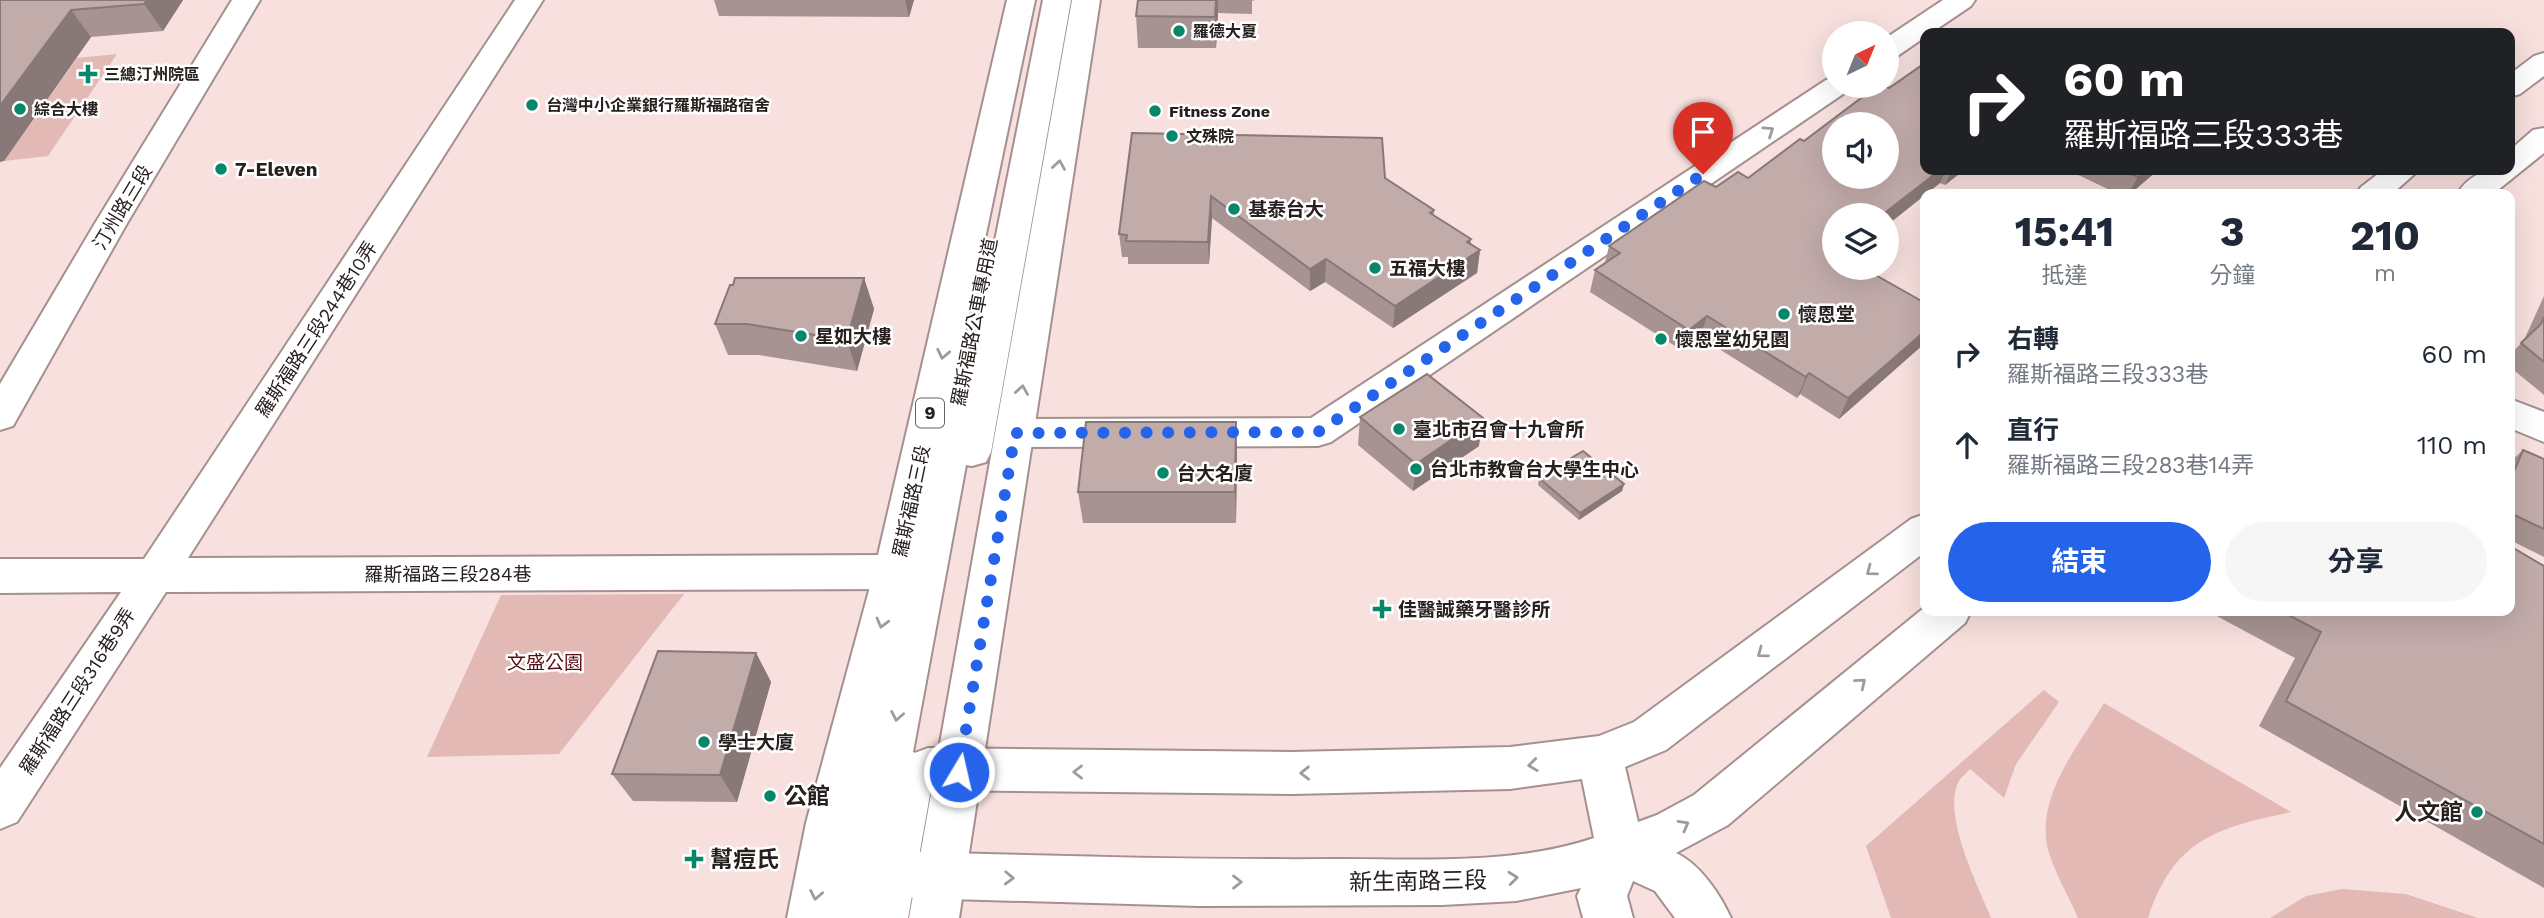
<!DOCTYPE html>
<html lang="zh-TW">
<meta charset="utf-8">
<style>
:root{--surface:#fff;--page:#f6f6f7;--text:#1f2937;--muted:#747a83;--accent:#2563eb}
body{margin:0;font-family:"Work Sans","Noto Sans TC",sans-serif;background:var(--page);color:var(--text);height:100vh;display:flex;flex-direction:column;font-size:26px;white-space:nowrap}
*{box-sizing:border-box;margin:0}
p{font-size:23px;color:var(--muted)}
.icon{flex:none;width:38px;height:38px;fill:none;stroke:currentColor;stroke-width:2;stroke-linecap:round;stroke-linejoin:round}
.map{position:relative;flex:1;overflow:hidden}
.panel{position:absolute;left:1920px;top:189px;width:595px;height:427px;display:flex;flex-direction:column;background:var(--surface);border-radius:14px;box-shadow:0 7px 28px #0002}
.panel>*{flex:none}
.banner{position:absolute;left:1920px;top:28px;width:595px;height:147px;border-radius:14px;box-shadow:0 7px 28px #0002;background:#202124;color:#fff;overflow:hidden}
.needle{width:46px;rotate:43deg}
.fabs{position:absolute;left:1822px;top:21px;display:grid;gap:14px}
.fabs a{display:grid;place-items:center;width:77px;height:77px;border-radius:50%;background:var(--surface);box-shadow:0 7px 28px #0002;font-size:35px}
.pin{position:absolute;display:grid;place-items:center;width:60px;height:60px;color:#fff;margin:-72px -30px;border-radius:50% 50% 50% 0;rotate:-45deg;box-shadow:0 0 7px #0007}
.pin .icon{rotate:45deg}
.me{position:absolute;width:77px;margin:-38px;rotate:9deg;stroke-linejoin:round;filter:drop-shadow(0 0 5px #0008)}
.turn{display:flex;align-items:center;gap:24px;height:147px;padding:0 28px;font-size:32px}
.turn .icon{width:91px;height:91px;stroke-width:2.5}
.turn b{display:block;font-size:49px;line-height:60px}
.eta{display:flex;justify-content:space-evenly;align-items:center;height:119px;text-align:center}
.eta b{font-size:42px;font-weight:700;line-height:49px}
.action{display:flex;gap:14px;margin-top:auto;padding:14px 28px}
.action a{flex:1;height:80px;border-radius:42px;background:var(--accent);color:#fff;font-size:28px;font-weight:700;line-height:80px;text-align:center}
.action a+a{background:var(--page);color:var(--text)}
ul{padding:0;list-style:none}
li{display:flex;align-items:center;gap:21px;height:91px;padding:0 28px}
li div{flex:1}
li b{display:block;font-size:26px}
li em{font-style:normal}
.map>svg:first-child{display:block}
.green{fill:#e3b9b6}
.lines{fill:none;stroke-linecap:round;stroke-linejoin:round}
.street-casing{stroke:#a5908f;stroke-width:4}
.secondary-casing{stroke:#a5908f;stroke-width:4}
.primary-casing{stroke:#a5908f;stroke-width:4}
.street{fill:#fff;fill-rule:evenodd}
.secondary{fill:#fff;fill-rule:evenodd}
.primary{fill:#fff;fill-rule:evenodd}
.wall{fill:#a79492}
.shaded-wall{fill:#887877}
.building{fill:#c2acaa;stroke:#887877;stroke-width:2;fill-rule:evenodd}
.oneway{stroke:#9e9b9a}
.route{stroke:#2563eb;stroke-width:12;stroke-dasharray:0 21.6}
.poi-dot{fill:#06876a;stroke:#fff;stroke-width:2.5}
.labels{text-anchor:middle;stroke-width:5;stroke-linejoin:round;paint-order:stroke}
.far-poi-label{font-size:16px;font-weight:bold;fill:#28201f;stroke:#fff;text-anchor:start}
.shield{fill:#fff;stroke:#686362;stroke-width:2}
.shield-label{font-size:18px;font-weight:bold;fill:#28201f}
.poi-label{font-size:19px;font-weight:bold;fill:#28201f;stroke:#fff;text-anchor:start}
.street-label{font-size:19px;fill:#28201f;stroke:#fff}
.park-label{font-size:19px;fill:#590c12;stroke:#fff}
.near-poi-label{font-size:23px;font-weight:bold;fill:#28201f;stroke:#fff;text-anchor:start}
.near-street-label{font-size:23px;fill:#28201f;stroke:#fff}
</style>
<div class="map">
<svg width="2544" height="918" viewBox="0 0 2544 918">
<rect width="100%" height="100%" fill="#f7e0de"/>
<path class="green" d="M117 54 48 156 4 161 77 58Z
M684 594 559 754 427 757 501 595Z
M2044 690 2059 702 2016 764 2004 798 1970 769C1967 773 1961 777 1959 781 1941 813 1978 886 1991 918H1891L1866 846Z
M2104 703 2291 812C2216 828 2174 839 2148 918H2078C2069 897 2056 875 2049 853 2033 799 2078 747 2104 703Z
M2342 889 2406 894 2478 918H2270L2306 896Z"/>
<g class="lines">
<defs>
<path id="street" d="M515 0H543L188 558 895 555 910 560 916 572 910 584 895 589 166 592 17 822 0 829V768L121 592 0 593V559H144Z
M1943 0H1975L1971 6 1931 33H1925V37L1896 57 1886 59V38Z
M1834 78V86H1851L1846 92 1331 442 1318 446 1015 447 1002 443 996 433 1002 423 1015 419 1311 418 1826 80Z
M2510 399 2544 412V442L2510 428Z"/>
<path id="secondary" d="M232 0H260L126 225 13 426 0 430V384L94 225Z
M2544 53V76L2520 94 2510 97V74L2534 56Z
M2544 128V153L2493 194H2457C2471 172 2486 170 2510 170V150L2533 130Z
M2383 170H2419L2392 194H2356L2361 187Z
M1925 514V552L1666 750 1625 767 1638 822 1657 815 1694 795 1925 607V611H1971L1965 623 1728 825 1676 853C1700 864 1720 894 1731 918H1675L1655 891 1633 881 1627 896 1633 918H1583L1577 896 1581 888 1516 901 1442 905 1199 906 914 898 897 891 890 875 897 859 914 852C1056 856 1198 860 1340 859 1424 859 1514 865 1594 838L1582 779 1510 789 1292 794 928 790 912 784 905 769 912 754 928 748 1292 752 1510 747 1599 736 1634 722 1911 519Z"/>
<path id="primary" d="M1007 0H1035L951 401H963L1043 0H1071L991 452 986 462 972 466 966 465 913 752 927 757 934 772 908 918H787L806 823 874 572Z
M1072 0H1100L959 918H909Z"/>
</defs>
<use href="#street" class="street-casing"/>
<use href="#secondary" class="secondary-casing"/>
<use href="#primary" class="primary-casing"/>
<use href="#street" class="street"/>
<use href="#secondary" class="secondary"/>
<use href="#primary" class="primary"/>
</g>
<path class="wall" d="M0 0H183L163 31 91 37 4 161Z
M714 0H914L909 17 719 16Z
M1138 0H1255L1252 1V14L1218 13 1216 48H1138L1136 16Z
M1889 88 1925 170H1964L1945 185 1940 183 1886 226V215L1834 268 1925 303V343L1839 419 1800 394 1797 398 1700 337 1683 351 1590 292 1595 270 1605 263 1609 246 1716 187 1748 178 1804 141Z
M1132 133 1434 210V215L1480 250 1477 273 1393 328 1325 282 1310 291 1212 218 1209 264H1128V257H1122L1119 234Z
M2068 170H2158L2130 194H2118Z
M864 278 874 309 857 371 759 355H728L715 324Z
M2544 296V395L2510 367V355L2524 340Z
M1360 417 1479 446 1413 491 1358 445Z
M2523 450 2544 459V557L2510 540V462Z
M1237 453 1236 523H1083L1078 492Z
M1539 478 1624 484 1622 491 1579 520 1538 485Z
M2544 566V888L2259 726 2295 658 2213 614 2216 611H2510Z
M756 653 771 682 737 802 633 801 612 774Z"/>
<path class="shaded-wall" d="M147 0H183L163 31 144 4Z
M905 0H914L909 17Z
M1216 0H1218V13L1216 48 1215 17Z
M71 10 91 37 4 161 0 162V106Z
M1940 170H1946L1940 183 1886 226V215H1882Z
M1952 170H1964L1945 185Z
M2146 170H2158L2130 194H2128L2138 177Z
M1211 196 1212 218 1209 264 1208 242Z
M1471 239 1468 258 1480 250 1477 273 1393 328 1395 306Z
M1326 259 1325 282 1310 291V269Z
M864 278 874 309 857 371 847 340Z
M1707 316 1700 337 1683 351 1689 330Z
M1925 331V343L1839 419 1848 398Z
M1809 373 1800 394 1797 398 1806 377Z
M1483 418 1479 446 1413 491 1416 464Z
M1236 422 1237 453 1236 523 1235 492Z
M1624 484 1622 491 1579 520 1580 513Z
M756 653 771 682 737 802 720 775Z"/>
<path class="building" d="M0 0H147L144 4 71 10 0 106Z
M1138 0H1216L1215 17 1136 16Z
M1925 63V170H1940L1882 215H1834V268H1863L1925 303V331L1848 398 1809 373 1806 377 1707 316 1689 330 1595 270 1620 253 1609 246 1704 181 1716 187 1738 172 1748 178 1800 139 1804 141 1877 86H1885L1889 88ZM1834 124H1886V177H1834Z
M1132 133 1382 138 1385 178 1434 210 1430 213 1471 239 1467 242 1480 250 1395 306 1326 259 1310 269 1211 196 1208 242 1126 241 1127 235 1119 234Z
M2123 170H2146L2138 177Z
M735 278H864L847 340 747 324H715L730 285H733Z
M2544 317V362L2521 343 2541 324Z
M1427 374 1483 418 1416 464 1360 417Z
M1086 422H1236L1235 492H1078Z
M2523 450 2544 459V529L2510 513V481Z
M1583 451 1624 484 1580 513 1539 478Z
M2510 546 2544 566V844L2286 701 2321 632 2281 611H2510Z
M658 651 756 653 720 775 612 774Z"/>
<defs><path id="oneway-chevron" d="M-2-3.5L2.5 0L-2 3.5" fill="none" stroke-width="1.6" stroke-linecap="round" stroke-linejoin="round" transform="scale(1.75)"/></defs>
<g class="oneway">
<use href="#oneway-chevron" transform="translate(1769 131) rotate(-34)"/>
<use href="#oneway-chevron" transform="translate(1059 165) rotate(-81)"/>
<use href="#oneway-chevron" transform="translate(943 354) rotate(102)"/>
<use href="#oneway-chevron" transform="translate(1022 390) rotate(-81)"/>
<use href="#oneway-chevron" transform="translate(1871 571) rotate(143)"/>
<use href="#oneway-chevron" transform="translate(882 623) rotate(105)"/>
<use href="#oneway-chevron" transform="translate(1762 653) rotate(143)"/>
<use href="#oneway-chevron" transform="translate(1861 683) rotate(-40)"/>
<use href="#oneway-chevron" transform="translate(897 716) rotate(101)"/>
<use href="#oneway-chevron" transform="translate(1533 765) rotate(173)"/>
<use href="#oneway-chevron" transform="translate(1078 772) rotate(-180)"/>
<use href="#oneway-chevron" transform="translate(1305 773) rotate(179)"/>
<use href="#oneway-chevron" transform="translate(1684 825) rotate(-29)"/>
<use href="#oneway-chevron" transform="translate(1009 878) rotate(2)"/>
<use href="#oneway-chevron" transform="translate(1513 878) rotate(-6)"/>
<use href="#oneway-chevron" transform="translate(1237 882)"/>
<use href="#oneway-chevron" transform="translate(816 895) rotate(101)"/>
</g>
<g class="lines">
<path class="route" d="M959 772 1015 433 1318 432 1703 174"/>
</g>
<g class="poi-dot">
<circle cx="1179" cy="31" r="7"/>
<path d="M84.5 63.5h7v7h7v7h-7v7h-7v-7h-7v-7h7z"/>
<circle cx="532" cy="105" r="7"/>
<circle cx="20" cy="109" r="7"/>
<circle cx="1155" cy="111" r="7"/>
<circle cx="1172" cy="136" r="7"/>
<circle cx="221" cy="169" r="7"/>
<circle cx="1234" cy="209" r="7"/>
<circle cx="1375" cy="268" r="7"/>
<circle cx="1784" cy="314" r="7"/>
<circle cx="801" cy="336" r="7"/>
<circle cx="1661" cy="339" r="7"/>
<circle cx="1399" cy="429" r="7"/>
<circle cx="1416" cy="469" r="7"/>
<circle cx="1163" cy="473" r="7"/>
<path d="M1378.5 598.5h7v7h7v7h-7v7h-7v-7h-7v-7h7z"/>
<circle cx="704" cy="742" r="7"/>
<circle cx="770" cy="796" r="7"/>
<circle cx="2477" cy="812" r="7"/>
<path d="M690.5 848.5h7v7h7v7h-7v7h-7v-7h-7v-7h7z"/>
</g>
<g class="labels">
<g class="far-poi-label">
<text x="1193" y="37">羅德大夏</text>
<text x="104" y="80">三總汀州院區</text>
<text x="546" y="111">台灣中小企業銀行羅斯福路宿舍</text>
<text x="34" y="115">綜合大樓</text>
<text x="1169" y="117">Fitness Zone</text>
<text x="1186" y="142">文殊院</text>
</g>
<rect class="shield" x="916" y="398.5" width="28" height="29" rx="5"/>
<g class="shield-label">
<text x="930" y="419">9</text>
</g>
<g class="poi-label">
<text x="235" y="176">7-Eleven</text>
<text x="1248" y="216">基泰台大</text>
<text x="1389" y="275">五福大樓</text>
<text x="1798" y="321">懷恩堂</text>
<text x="815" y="343">星如大樓</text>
<text x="1675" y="346">懷恩堂幼兒園</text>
<text x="1413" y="436">臺北市召會十九會所</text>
<text x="1430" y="476">台北市教會台大學生中心</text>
<text x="1177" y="480">台大名廈</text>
<text x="1398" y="616">佳醫誠藥牙醫診所</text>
<text x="718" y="749">學士大廈</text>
</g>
<g class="street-label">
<text transform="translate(122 207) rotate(-59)" y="7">汀州路三段</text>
<text transform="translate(974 322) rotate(-79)" y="7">羅斯福路公車專用道</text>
<text transform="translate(316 329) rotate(-57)" y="7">羅斯福路三段244巷10弄</text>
<text transform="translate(911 501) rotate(-78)" y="7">羅斯福路三段</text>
<text x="448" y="581">羅斯福路三段284巷</text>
<text transform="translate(77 691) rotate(-57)" y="7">羅斯福路三段316巷9弄</text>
</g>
<g class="park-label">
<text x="545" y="669">文盛公園</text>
</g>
<g class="near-poi-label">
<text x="784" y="804">公館</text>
<text x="2463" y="820" text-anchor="end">人文館</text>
<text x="710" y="867">幫痘氏</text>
</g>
<g class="near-street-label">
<text transform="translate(1418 881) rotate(-1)" y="8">新生南路三段</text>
</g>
</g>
</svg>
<div class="fabs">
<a><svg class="needle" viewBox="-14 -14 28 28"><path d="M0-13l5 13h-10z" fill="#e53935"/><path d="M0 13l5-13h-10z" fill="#747a83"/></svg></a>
<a><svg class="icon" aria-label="sound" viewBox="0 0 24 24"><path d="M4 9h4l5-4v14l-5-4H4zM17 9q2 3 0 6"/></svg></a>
<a><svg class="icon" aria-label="layers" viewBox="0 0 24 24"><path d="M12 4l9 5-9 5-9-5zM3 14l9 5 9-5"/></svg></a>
</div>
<div class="pin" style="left:1703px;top:174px;background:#d93025"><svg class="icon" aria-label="arrive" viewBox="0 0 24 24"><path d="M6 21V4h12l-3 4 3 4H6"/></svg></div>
<svg class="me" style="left:959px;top:772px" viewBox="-20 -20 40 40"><circle r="17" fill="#2563eb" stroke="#fff" stroke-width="3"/><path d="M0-11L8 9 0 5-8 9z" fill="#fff"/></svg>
<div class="banner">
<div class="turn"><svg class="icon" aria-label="right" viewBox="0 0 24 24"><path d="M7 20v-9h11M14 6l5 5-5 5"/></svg><div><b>60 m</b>羅斯福路三段333巷</div></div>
</div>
<section class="panel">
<div class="eta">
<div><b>15:41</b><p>抵達</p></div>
<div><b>3</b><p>分鐘</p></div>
<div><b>210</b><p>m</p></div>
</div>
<ul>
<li><svg class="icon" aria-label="right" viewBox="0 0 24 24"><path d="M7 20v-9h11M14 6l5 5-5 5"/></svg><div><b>右轉</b><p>羅斯福路三段333巷</p></div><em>60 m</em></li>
<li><svg class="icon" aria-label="ahead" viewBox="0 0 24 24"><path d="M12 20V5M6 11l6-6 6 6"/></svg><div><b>直行</b><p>羅斯福路三段283巷14弄</p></div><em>110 m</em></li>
</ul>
<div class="action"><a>結束</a><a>分享</a></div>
</section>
</div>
